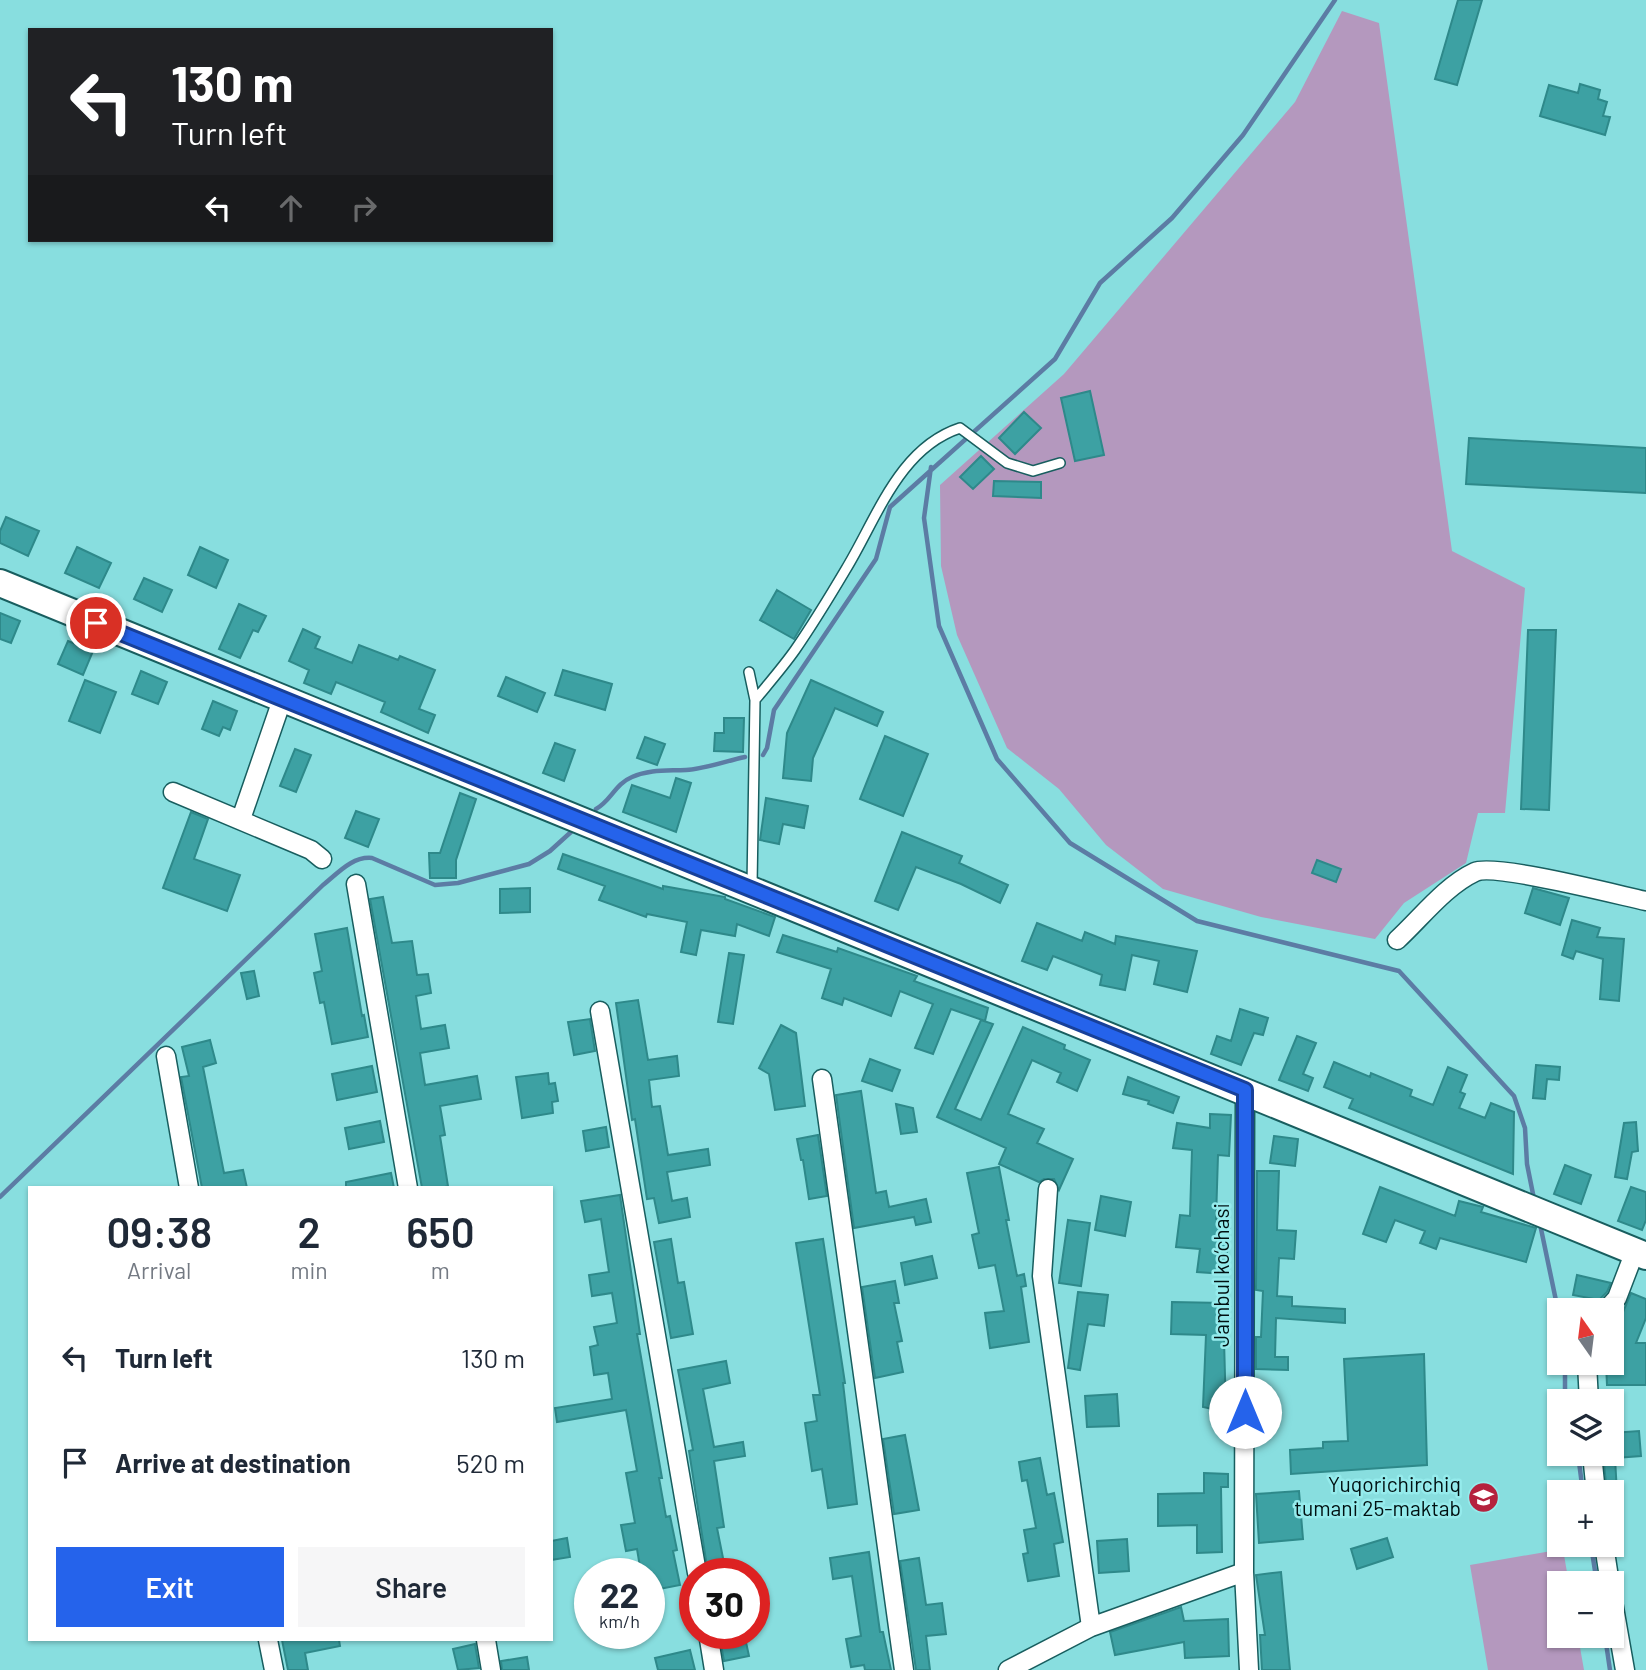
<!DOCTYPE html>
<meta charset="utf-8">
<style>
:root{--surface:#fff;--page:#f6f6f7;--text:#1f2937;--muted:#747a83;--accent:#2563eb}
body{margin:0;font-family:Barlow,sans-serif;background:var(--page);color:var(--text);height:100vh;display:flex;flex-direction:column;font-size:26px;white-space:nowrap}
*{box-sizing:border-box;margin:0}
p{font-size:23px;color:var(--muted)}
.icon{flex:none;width:38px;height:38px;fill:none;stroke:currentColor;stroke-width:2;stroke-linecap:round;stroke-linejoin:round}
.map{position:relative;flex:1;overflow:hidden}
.drawer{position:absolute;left:28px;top:1186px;width:525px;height:455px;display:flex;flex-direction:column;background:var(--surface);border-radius:0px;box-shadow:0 2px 5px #0004}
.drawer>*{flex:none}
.top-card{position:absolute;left:28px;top:28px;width:525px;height:214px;border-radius:0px;box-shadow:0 2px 5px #0004;background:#202124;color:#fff;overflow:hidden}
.needle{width:46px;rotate:346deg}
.fabs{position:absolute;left:1547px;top:1298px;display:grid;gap:14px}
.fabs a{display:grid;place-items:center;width:77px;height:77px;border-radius:0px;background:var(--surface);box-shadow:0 2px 5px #0004;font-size:35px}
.speed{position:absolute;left:574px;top:1558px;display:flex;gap:14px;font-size:35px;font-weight:700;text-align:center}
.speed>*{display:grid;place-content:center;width:91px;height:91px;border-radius:50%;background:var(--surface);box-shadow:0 2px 5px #0004;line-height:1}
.speed small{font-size:18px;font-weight:400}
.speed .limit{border:10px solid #d22;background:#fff;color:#111}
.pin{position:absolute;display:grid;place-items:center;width:60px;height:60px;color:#fff;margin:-30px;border:4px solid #fff;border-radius:50%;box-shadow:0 2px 7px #0007}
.me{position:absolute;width:77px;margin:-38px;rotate:0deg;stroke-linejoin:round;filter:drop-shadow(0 0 5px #0008)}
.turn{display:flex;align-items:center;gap:24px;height:147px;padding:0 28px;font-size:32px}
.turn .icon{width:91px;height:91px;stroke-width:2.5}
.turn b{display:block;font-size:49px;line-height:60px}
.lanes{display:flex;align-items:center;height:66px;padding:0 28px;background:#0003;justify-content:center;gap:35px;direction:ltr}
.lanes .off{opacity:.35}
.eta{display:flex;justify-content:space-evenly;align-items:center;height:119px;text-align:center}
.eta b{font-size:42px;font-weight:600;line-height:49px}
.action{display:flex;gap:14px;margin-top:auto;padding:14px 28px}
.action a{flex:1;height:80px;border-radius:0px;background:var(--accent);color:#fff;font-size:28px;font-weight:600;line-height:80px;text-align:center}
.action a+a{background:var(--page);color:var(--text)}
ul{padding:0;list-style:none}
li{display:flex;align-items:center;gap:21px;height:105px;padding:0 28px}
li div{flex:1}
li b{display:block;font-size:26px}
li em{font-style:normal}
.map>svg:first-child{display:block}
.green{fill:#b498be}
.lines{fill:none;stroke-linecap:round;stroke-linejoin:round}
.stream{stroke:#5c7ca4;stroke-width:4.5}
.building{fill:#3da1a3;stroke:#2e898a;stroke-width:2}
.service-casing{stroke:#185e5f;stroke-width:12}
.minor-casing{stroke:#185e5f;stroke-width:21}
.secondary-casing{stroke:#185e5f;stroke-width:30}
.service{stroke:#fff;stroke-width:9}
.minor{stroke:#fff;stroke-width:18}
.secondary{stroke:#fff;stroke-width:26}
.route-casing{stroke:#184099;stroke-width:18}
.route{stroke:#2563eb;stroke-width:12}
.labels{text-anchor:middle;stroke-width:5;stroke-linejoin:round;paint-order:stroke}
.street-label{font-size:21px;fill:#001011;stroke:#95ebec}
.poi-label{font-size:21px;fill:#001011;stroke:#95ebec;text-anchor:end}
</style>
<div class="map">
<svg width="1646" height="1670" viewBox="0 0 1646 1670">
<rect width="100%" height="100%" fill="#88dedf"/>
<path class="green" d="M1342 11 1379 23 1452 551 1525 588 1505 813H1478L1466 863 1404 903 1375 939 1261 917 1163 889 1106 845 1059 789 1007 748 957 635 941 566 940 485 1064 374 1295 102Z
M1563 1549 1569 1584H1559V1636H1578L1584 1670H1488L1470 1565Z"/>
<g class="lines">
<path class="stream" d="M931 467 924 518 939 626 997 759 1070 843 1197 921 1399 971 1514 1096 1525 1128 1527 1164 1534 1199
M763 755 767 748 774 710 876 559 890 507 1055 359 1100 283 1172 218 1243 135 1335 0
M596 809C611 801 615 784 632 777 650 769 667 771 686 770 705 769 726 761 745 757
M0 1197 323 885C337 874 352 856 372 858L435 885 458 883 529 864 550 851 571 832
M1540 1224 1559 1315
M1565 1402V1363
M1578 1454 1583 1493
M1591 1545 1597 1584
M1605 1636 1610 1670"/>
</g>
<path class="building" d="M1458 0H1482L1457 85 1435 79Z
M1580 84 1600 90 1598 99 1607 102 1603 116 1610 117 1605 135 1540 116 1549 85 1578 93Z
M1090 391 1104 455 1075 461 1061 398Z
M1024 412 1041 428 1015 454 999 438Z
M1469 438 1646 448V493L1466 484Z
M981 456 994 469 973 489 960 477Z
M994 481 1041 482V498L993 496Z
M6 517 39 531 28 556 0 543V531Z
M77 547 111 563 99 588 65 573Z
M200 547 228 560 216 588 188 575Z
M144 578 172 590 162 612 134 599Z
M777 590 811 610 794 639 760 620Z
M239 604 266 616 258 632 253 630 240 658 219 649Z
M0 613 20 621 11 643 0 639Z
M303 629 320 637 315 648 352 663 359 645 398 660 400 656 435 670 419 709 435 715 428 733 381 712 385 702 336 682 331 694 304 683 309 670 289 661Z
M1528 630H1556L1549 810 1521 809Z
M68 641 93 651 83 675 58 664Z
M563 670 612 684 605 710 555 695Z
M141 671 167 682 158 704 132 694Z
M506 677 545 693 537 712 498 696Z
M85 680 116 692 100 733 69 721Z
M811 680 883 712 877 726 835 708 813 758 811 781 783 778 787 733Z
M213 701 237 711 230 730 223 727 219 736 202 729Z
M724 718H744L743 752 714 751 715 733H724Z
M885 736 928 754 903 816 860 799Z
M645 737 665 744 657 765 637 758Z
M555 743 575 750 564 781 543 773Z
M295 749 311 755 296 792 280 786Z
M676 778 691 783 676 832 623 812 632 785 670 798Z
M460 793 476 799 456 860V878H430L429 853H440Z
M766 798 808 806 804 828 783 824 779 844 760 840Z
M356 811 379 819 368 847 345 838Z
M191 812 208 819 194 859 240 875 227 911 163 888Z
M902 832 962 856 959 863 1008 885 1000 903 961 884 916 867 898 910 875 901Z
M563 854 663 889V886L725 897V899L775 917 769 936 737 924 735 936 701 930 696 955 681 952 687 922 647 914 646 917 599 900 605 886 558 869Z
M1317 860 1341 869 1336 882 1312 873Z
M530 888V912L500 913V889Z
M1533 888 1569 898 1560 925 1525 913Z
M383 897 392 943 412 941 417 975 428 974 431 993 416 996 421 1029 445 1025 449 1048 420 1053 425 1085 477 1076 481 1099 440 1106 445 1135 440 1136 448 1186 442 1188H422L370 899Z
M1572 920 1600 928 1597 937 1624 939 1619 1001 1600 999 1603 959 1576 951 1573 959 1562 955Z
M1037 923 1082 941 1085 932 1115 944 1116 936 1197 951 1187 992 1154 984 1159 961 1132 955 1125 990 1100 985 1102 975 1053 956 1047 970 1022 961Z
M347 928 362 1016 364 1015 368 1037 332 1044 324 1002 320 1003 314 973 322 971 315 934Z
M783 935 837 952 838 948 917 976 914 981 988 1008 985 1021 951 1009 933 1054 915 1048 933 1004 900 991 891 1016 844 998 842 1005 822 998 831 969 777 952Z
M729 953 744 955 733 1024 718 1022Z
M254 971 259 996 247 999 241 973Z
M638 1000 648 1060 677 1056 679 1076 649 1080 652 1107 660 1106 668 1155 708 1149 710 1165 667 1172 672 1201 687 1198 690 1217 659 1223 654 1198 647 1199 635 1119 632 1120 616 1003Z
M1240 1009 1268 1018 1263 1035 1254 1033 1241 1065 1211 1054 1217 1036 1231 1041Z
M590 1019 595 1051 574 1055 568 1022Z
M981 1020 993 1024 955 1109 981 1120 1023 1027 1065 1045 1064 1049 1090 1060 1077 1091 1057 1082 1061 1073 1032 1060 1008 1114 1044 1129 1037 1143 1073 1159 1059 1190 1054 1179H1044L1039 1182 999 1164 1006 1148 937 1117Z
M781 1025 796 1033 805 1106 775 1110 769 1074 759 1068Z
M1297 1036 1316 1043 1303 1074 1313 1078 1308 1091 1279 1080Z
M210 1040 216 1063 203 1067 224 1173 243 1170 247 1188H202L181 1077 189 1076 182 1047Z
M870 1059 900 1070 892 1091 862 1081Z
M1334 1062 1370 1077 1371 1073 1412 1090 1410 1096 1433 1105 1448 1067 1467 1075 1460 1092 1465 1094 1459 1108 1485 1118 1491 1103 1514 1112 1513 1174 1349 1108 1353 1099 1324 1087Z
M1536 1065 1560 1067 1559 1080 1547 1079 1545 1099 1533 1098Z
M372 1066 377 1092 337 1100 332 1074Z
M548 1073 549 1084 555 1083 558 1101 552 1102 553 1113 522 1118 516 1077Z
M1128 1077 1179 1097 1173 1113 1148 1104 1149 1101 1123 1094Z
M861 1091 876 1193 886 1191 889 1207 926 1199 931 1222 916 1225 914 1217 854 1228 836 1095Z
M896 1104 913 1108 917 1132 901 1134Z
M1210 1114 1231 1115 1229 1156 1218 1155 1216 1219 1230 1221 1225 1274 1197 1272 1200 1249 1176 1247 1180 1215 1190 1216 1192 1150 1173 1148 1177 1123 1210 1128Z
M380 1121 384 1142 349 1149 345 1128Z
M1636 1122 1638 1151 1632 1152 1627 1179 1615 1177 1624 1123Z
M606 1127 609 1147 586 1151 583 1131Z
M818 1135 827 1196 809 1199 803 1160H801L797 1139Z
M1274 1136 1298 1139 1295 1166 1270 1163Z
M1565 1165 1591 1175 1581 1204 1554 1194Z
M999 1167 1009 1220H1006L1017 1276 1024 1274 1026 1286 1021 1287 1029 1342 990 1348 985 1313 1004 1311 995 1265 979 1268 972 1235 979 1233 967 1173Z
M1257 1171H1279L1277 1230 1296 1231 1294 1259 1279 1258 1277 1296 1292 1297V1306L1345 1309V1323L1276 1318 1275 1357H1288V1370L1256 1369V1337H1261L1263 1291 1256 1290Z
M391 1173 394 1188H346V1182Z
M1380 1187 1455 1216 1459 1201 1483 1207 1481 1212 1536 1228 1526 1262 1440 1238 1436 1249 1420 1243 1425 1231 1395 1220 1386 1242 1363 1234Z
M1631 1187 1646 1192V1220L1642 1230 1618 1221Z
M620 1195 640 1334H637L662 1478H659L666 1517 670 1516 677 1550 673 1551 680 1585 649 1591V1573H641L637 1549 626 1551 621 1525 635 1523 626 1473 637 1471 626 1410 557 1422 555 1408 612 1399 608 1373 594 1375 590 1347 598 1345 594 1327 617 1323 612 1293 592 1296 589 1275 609 1272 601 1219 585 1222 581 1201Z
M1101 1196 1131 1202 1125 1236 1095 1230Z
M1068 1220 1090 1223 1081 1286 1059 1283Z
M671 1239 678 1283 684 1282 693 1334 671 1338 654 1242Z
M823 1239 845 1383H843L857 1504 828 1508 822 1469 812 1471 805 1423 817 1421 813 1395H820L796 1243Z
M932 1256 937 1278 905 1285 901 1263Z
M1577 1275 1611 1283 1607 1292 1599 1300 1573 1295Z
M895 1281 899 1303H894L902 1341 897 1342 903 1372 875 1378 862 1287Z
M1078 1292 1108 1295 1104 1326 1088 1324 1080 1370 1068 1368Z
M1631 1293 1646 1299V1318L1636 1343H1646V1385H1607L1606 1363H1612V1338Z
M1172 1302 1223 1303 1226 1412 1203 1407 1206 1335 1171 1334Z
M1424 1354 1427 1465 1291 1474 1290 1450 1323 1448V1442L1348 1441 1344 1359Z
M726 1361 730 1383 703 1389 714 1447 743 1442 745 1456 714 1461 724 1527 717 1528 726 1573H708L689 1451 693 1450 678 1370Z
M1117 1394 1119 1426 1087 1427 1085 1396Z
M1639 1431 1641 1456 1615 1458 1617 1493H1607L1603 1454H1612V1433Z
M905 1435 919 1510 894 1514 883 1439Z
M1040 1458 1047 1495 1054 1493 1063 1542 1054 1544 1059 1576 1028 1581 1023 1554 1028 1553 1024 1530 1036 1528 1027 1480 1022 1481 1019 1462Z
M1204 1473 1228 1474V1487H1221L1222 1552 1197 1553V1525L1158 1526V1494L1204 1493Z
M1299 1491 1303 1539 1259 1543 1256 1494Z
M567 1538 570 1557 551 1560V1541Z
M1387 1538 1393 1557 1357 1569 1351 1549Z
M1127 1539 1129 1571 1099 1573 1097 1541Z
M869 1552 880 1632H883L891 1670H865L864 1665 851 1667 846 1639 861 1636 852 1576 833 1579 830 1558Z
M919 1558 926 1605 942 1603 946 1634 926 1636 930 1670H916L900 1561Z
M1281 1572 1290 1670H1262L1260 1635H1265L1256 1575Z
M1181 1607 1184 1621 1228 1619 1229 1656 1185 1658 1184 1642 1115 1655 1110 1632Z
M719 1633H744L749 1656 724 1661Z
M282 1640H339L340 1646 305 1653 308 1670H288Z
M475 1644 479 1668 458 1670 453 1649Z
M690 1650 695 1670H658L655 1658Z
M527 1657 529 1670H502L501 1661Z"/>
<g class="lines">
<defs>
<path id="service" d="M749 672 755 700 752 886
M755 700C769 683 783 667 795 650 813 624 830 596 846 569 877 518 899 448 960 428L1007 463 1033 471 1060 463"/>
<path id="minor" d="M173 792 311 850 322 859
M241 819 283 697
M356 884 408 1188
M1397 940C1421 918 1445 886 1475 872 1494 863 1618 895 1646 901
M600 1011 697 1573
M166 1056 189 1188
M822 1079 904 1670
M1245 1091 1244 1572 1249 1670
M1048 1189 1042 1276 1091 1627
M1605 1311 1617 1298 1635 1251
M1587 1363 1589 1402
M1592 1454 1596 1493
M1604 1545 1610 1584
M1612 1596 1625 1670
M708 1633 714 1670
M268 1640 274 1670
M486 1640 491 1670
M1008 1670 1091 1627 1244 1572"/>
<path id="secondary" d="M0 583 1646 1256"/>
</defs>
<use href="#service" class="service-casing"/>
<use href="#minor" class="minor-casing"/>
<use href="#secondary" class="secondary-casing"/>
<use href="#service" class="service"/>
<use href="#minor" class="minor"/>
<use href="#secondary" class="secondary"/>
</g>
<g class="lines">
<defs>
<path id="route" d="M96 623 1245 1090V1412"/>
</defs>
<use href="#route" class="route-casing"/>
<use href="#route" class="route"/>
</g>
<defs>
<symbol id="school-disc" viewBox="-11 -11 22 22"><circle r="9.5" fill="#b5223e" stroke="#95ebec"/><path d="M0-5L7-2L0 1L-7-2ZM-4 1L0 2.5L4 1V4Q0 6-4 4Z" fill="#fff"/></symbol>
</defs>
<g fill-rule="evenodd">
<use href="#school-disc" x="1466" y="1480" width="35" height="35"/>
</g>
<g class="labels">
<g class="street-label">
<text transform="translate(1222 1275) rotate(-90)" y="7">Jambul ko‘chasi</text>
</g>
<g class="poi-label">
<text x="1461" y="1492">Yuqorichirchiq<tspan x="1461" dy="24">tumani 25-maktab</tspan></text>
</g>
</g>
</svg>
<div class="fabs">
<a><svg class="needle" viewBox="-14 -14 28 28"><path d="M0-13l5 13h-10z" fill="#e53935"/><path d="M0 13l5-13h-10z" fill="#747a83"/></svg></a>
<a><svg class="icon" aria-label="layers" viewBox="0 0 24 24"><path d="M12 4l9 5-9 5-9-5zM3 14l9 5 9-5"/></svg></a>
<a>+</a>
<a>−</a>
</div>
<div class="speed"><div>22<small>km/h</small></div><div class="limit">30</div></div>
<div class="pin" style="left:96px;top:623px;background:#d93025"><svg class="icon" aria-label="arrive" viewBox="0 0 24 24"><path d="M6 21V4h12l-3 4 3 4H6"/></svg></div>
<svg class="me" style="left:1245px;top:1412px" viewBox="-20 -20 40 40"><circle r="19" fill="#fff"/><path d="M0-13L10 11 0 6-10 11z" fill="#2563eb"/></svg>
<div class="top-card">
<div class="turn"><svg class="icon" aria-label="left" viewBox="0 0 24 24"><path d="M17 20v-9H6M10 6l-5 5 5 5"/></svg><div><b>130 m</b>Turn left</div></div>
<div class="lanes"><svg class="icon" aria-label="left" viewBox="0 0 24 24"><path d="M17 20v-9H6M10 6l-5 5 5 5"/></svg><svg class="icon off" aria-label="ahead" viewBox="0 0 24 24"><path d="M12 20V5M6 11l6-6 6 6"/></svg><svg class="icon off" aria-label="right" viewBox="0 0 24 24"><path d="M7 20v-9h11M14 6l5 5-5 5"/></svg></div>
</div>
<section class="drawer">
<div class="eta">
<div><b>09:38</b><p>Arrival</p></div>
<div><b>2</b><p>min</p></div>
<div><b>650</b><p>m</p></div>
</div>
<ul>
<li><svg class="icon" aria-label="left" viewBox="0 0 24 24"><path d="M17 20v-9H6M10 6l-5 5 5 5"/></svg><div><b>Turn left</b></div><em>130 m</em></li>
<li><svg class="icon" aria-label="arrive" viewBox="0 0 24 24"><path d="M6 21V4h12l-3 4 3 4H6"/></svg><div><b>Arrive at destination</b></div><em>520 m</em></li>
</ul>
<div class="action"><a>Exit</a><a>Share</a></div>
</section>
</div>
